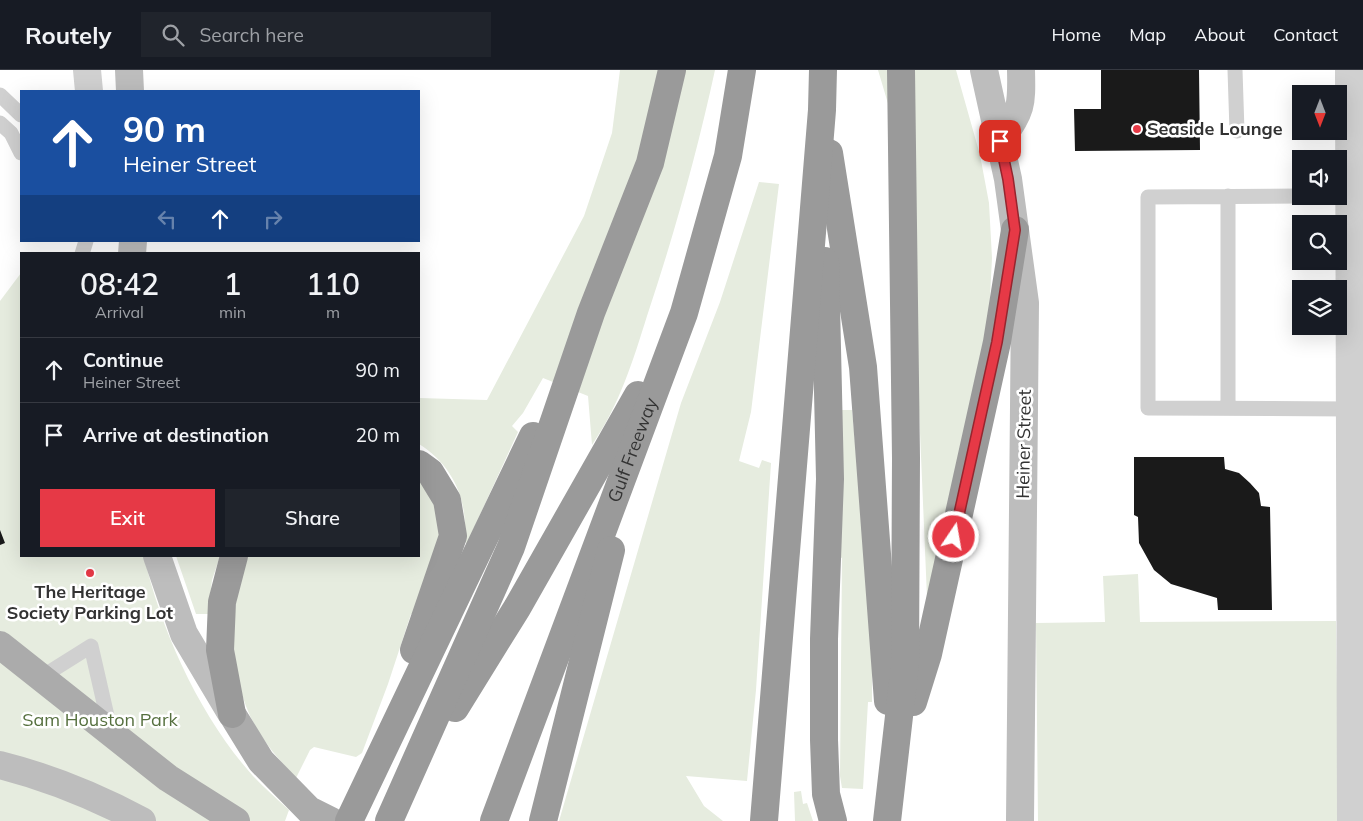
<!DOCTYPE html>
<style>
:root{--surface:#171b24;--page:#20242c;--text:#f1f3f6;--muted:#9ea1a6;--line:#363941;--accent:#e63946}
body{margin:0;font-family:Mulish,sans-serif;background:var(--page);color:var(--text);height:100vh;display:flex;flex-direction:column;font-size:19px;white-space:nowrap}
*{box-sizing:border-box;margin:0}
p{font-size:16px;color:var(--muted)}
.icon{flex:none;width:28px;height:28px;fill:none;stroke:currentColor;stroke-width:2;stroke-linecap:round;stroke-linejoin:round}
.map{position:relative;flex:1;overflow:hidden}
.side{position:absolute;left:20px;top:182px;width:400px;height:305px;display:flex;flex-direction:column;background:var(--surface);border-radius:0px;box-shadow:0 5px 20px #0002}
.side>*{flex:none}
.banner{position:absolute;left:20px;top:20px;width:400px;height:152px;border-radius:0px;box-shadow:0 5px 20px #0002;background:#1a4fa0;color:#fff;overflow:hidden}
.needle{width:32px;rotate:180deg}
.fabs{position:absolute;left:1292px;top:15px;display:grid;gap:10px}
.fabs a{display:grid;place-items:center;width:55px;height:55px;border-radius:0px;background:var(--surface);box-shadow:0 5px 20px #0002;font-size:25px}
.pin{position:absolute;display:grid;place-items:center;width:42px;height:42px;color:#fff;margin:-21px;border-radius:10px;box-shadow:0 2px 8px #0006}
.me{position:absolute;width:55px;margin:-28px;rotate:12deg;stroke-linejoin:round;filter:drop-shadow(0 0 4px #0008)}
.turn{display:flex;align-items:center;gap:18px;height:105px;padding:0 20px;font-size:22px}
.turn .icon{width:65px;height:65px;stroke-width:2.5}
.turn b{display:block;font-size:35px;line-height:42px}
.lanes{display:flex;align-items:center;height:48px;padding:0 20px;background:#0003;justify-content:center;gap:25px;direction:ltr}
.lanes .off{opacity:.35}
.eta{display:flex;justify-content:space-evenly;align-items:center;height:85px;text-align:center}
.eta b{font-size:30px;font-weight:600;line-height:35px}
.cta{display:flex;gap:10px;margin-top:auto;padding:10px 20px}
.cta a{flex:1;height:58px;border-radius:0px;background:var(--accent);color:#fff;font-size:20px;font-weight:600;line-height:58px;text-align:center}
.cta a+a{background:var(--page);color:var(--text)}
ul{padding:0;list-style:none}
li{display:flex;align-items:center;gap:15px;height:65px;padding:0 20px;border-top:1px solid var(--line)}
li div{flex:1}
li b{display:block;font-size:19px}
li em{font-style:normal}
header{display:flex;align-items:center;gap:30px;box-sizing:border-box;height:70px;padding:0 25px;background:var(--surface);border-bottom:1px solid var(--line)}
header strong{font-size:24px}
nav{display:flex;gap:28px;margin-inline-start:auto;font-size:18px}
.search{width:350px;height:45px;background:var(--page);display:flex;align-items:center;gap:12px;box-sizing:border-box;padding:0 18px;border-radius:0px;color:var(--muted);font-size:19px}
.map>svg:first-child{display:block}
.green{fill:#e6ecdf}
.building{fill:#1a1a1a}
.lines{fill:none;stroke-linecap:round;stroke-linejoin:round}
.lane{stroke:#d0d0d0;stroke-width:15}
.street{stroke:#d0d0d0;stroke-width:28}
.secondary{stroke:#bdbdbd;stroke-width:28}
.primary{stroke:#ababab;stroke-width:28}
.highway{stroke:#9a9a9a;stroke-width:28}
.route-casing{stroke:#96252e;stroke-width:12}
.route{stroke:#e63946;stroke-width:9}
.poi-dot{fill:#e63946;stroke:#fff;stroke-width:2}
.labels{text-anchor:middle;stroke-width:5;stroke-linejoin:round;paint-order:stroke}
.poi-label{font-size:18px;font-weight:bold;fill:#333;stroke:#fff;text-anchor:start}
.street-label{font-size:18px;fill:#333;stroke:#fff}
.park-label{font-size:18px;fill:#56703f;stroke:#fff}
</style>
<header>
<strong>Routely</strong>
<div class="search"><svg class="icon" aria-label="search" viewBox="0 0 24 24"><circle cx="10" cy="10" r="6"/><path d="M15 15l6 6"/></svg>Search here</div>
<nav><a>Home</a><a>Map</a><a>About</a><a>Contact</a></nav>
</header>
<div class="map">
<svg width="1363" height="751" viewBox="0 0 1363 751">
<rect width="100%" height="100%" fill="#fff"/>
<path class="green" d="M620 0H715C697 83 674 165 647 246 633 291 619 336 592 375L588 326 543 308 523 343 512 356 518 362 467 473 464 472C469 432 454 396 419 374V328L487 330 584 146 612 63Z
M878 0H956L980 85 989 133 992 188 989 246 927 527 909 104Z
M759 112 779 114 751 342 739 391 759 398 762 390 771 393 756 620 747 711 686 706 704 736 723 751H559L681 333 720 232Z
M21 203V486H144C161 562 201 648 253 706 264 718 277 729 289 740L285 751H0V231Z
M841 340H852L866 489 872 584V632H868L863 719 842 718 840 706 842 488 839 487Z
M419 408 435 432 440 471 415 545 411 544 388 614 362 683 356 687 314 677 310 680 296 708C284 695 272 682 262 667 227 615 227 542 248 486H419Z
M176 486H220L212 510 208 544H196Z
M1138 504 1140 552 1336 551 1339 751H1038L1036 553 1105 552 1103 506Z
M801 721 803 734 807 733 813 751H795L794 722Z"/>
<path class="building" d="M1101 0H1199L1200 80 1075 81 1074 39H1101Z
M1134 387H1224L1225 399 1239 403 1250 413 1259 423 1261 436 1270 437 1272 540H1218L1217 528 1171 514 1154 500 1139 473 1138 447 1134 445Z
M0 460 5 473 0 475Z"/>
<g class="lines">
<path class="lane" d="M1235 0 1237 61
M0 25 21 45
M0 53 11 63 21 83
M1228 126V338
M1301 126 1148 127V338L1350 339
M82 184 86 171
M40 608 91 576 110 659"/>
<path class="street" d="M87 0 89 21
M1349 0 1351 751"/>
<path class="secondary" d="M129 0 130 21
M984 0 1008 109 1025 233 1020 751
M1000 71C1021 39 1022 39 1021 0
M132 184 133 171
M157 486 184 564 231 643
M0 695C52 708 95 726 142 751"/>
<path class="primary" d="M0 575 168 708 236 751
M232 644 261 691 309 740 331 751"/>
<g class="highway">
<path d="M829 83 863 297 888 631"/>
<path d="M825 191 830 409 824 569V670L826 724 833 751"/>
<path d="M414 580 453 466 447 430 430 402 419 394"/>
<path d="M913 632 928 584 997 272 1015 160"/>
<path d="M455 638 517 538 638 325"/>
<path d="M232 644 220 580 222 532 234 486"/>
<path d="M349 751 533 366"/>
<path d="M389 751 511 477 591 243 650 93 672 0"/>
<path id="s1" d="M494 751 684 243 728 86 742 0"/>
<path d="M543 751 611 480"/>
<path d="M764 751 822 40 823 0"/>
<path d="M887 751 905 594 906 388 901 0"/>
</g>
</g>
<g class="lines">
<defs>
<path id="route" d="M954 467 997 272 1015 160 1008 109 1000 71"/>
</defs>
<use href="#route" class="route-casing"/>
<use href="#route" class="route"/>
</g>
<g class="poi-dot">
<circle cx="1137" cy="59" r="5"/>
<circle cx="90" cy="503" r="5"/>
</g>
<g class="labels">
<g class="poi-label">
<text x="1147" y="65">Seaside Lounge</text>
<text x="90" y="528" text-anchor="middle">The Heritage<tspan x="90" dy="21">Society Parking Lot</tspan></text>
</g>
<g class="street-label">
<text transform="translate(1024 374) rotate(-89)" y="6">Heiner Street</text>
<text dy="6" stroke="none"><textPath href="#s1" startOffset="396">Gulf Freeway</textPath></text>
</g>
<g class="park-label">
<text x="100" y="656">Sam Houston Park</text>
</g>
</g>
</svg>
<div class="fabs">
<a><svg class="needle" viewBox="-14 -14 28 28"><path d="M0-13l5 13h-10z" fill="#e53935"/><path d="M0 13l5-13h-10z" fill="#9ea1a6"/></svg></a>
<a><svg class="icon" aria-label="sound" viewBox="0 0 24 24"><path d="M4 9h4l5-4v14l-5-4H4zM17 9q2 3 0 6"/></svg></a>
<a><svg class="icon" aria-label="search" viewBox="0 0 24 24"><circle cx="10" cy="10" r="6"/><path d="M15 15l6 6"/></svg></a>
<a><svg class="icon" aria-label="layers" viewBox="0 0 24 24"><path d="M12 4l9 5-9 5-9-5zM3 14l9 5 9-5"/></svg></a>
</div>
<div class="pin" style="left:1000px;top:71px;background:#d93025"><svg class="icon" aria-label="arrive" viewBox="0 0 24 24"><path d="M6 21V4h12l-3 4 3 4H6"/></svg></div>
<svg class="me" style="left:954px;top:467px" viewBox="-20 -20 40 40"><circle r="17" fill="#e63946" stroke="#fff" stroke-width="3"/><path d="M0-11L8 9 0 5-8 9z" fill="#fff"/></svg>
<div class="banner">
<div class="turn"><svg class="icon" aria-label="ahead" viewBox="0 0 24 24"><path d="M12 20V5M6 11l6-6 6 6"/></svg><div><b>90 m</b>Heiner Street</div></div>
<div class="lanes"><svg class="icon off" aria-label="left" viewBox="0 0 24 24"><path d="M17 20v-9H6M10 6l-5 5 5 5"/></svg><svg class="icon" aria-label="ahead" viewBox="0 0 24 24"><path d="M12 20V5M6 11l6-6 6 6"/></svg><svg class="icon off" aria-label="right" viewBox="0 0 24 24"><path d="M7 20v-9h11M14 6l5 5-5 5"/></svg></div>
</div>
<section class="side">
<div class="eta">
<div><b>08:42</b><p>Arrival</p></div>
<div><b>1</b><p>min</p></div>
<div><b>110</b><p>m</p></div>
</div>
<ul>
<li><svg class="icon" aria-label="ahead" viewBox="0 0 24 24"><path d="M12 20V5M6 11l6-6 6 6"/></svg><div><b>Continue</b><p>Heiner Street</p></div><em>90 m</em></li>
<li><svg class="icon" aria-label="arrive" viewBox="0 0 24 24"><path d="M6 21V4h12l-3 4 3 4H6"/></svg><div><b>Arrive at destination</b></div><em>20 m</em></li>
</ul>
<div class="cta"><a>Exit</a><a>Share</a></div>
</section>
</div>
